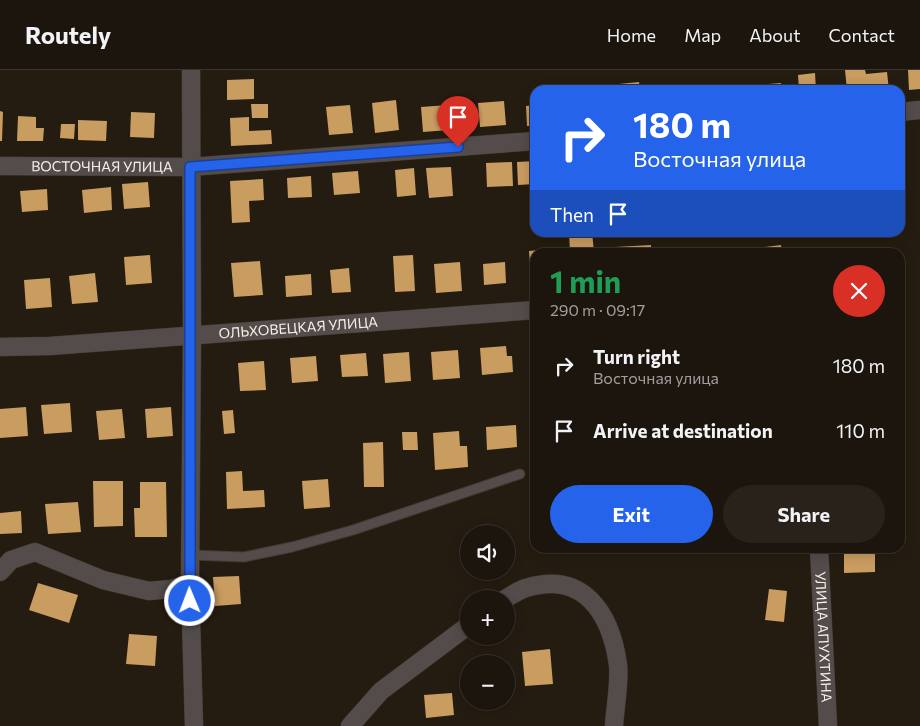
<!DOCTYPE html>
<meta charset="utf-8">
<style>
:root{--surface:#1c150d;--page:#29221b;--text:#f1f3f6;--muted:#a09f9d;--line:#3a342e;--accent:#2563eb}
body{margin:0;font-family:Commissioner,sans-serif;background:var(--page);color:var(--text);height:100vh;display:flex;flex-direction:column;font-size:19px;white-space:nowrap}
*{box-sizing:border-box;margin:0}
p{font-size:16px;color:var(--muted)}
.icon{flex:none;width:28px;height:28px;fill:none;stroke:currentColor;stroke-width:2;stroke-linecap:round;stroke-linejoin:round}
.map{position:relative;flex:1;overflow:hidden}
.details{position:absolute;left:530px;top:178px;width:375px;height:305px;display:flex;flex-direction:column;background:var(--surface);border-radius:15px;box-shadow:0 2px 12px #0003,0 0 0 1px var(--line)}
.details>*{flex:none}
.guide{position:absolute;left:530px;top:15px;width:375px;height:152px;border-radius:15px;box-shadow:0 2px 12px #0003,0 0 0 1px var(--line);background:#2563eb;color:#fff;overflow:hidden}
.fabs{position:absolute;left:460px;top:455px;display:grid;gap:10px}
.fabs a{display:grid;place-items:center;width:55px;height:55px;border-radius:50%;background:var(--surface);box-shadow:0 2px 12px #0003,0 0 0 1px var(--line);font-size:25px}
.pin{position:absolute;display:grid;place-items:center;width:42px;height:42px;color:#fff;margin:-51px -21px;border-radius:50% 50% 50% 0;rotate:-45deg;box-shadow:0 0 5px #0007}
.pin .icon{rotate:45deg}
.me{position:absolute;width:55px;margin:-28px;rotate:359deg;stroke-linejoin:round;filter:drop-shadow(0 0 4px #0008)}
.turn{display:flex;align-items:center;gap:18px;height:105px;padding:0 20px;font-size:22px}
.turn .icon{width:65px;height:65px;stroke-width:2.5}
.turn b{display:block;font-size:35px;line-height:42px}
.then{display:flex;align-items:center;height:48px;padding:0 20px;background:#0003;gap:10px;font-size:19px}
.round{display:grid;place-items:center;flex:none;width:52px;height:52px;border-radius:26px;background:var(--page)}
.overview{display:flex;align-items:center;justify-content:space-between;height:85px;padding:0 20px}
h1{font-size:30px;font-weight:700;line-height:38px;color:#1e9e55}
.primary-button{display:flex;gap:10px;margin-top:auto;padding:10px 20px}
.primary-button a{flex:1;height:58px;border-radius:30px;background:var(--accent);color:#fff;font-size:20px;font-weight:700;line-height:58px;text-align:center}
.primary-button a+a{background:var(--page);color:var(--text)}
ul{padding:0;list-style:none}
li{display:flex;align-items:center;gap:15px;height:65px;padding:0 20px}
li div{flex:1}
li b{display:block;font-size:19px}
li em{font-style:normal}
header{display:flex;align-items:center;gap:30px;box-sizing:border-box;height:70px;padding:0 25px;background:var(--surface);border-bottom:1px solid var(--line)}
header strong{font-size:24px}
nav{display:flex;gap:28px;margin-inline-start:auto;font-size:18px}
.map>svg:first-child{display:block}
.building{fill:#c99c60}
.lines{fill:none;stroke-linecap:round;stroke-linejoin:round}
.lane-casing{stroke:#423a2f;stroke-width:11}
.street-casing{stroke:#423a2f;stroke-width:19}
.lane{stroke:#534c4a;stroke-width:9}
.street{stroke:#534c4a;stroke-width:18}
.route-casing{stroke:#184099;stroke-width:12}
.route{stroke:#2563eb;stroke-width:9}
.labels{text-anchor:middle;stroke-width:5;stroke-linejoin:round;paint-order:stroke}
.street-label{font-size:14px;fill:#f6f0e9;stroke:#251c11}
</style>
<header>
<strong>Routely</strong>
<nav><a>Home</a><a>Map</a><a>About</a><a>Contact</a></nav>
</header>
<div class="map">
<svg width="920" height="656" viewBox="0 0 920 656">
<rect width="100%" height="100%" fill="#251c11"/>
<path class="building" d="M845 0H865L866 4 887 2 889 20H847Z
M908 0H920V19L909 20Z
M815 3 816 20H799L798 5Z
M254 9V29L227 30V10Z
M639 12 640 20H610L609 15Z
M781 13V20H755V15Z
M680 15V20H660V16Z
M739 16 740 20H714V18Z
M396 30 399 60 375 63 372 33Z
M504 31 506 55 480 57 478 33Z
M251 34H268V48H252Z
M350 35 353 63 329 65 326 37Z
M448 35 449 60 423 62 421 37Z
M535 35V56H527L526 36Z
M0 41 3 42 2 71H0Z
M131 42 155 43 154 68 130 67Z
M18 46 36 47V58H44L43 71H17Z
M249 47V61L271 60 272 74 231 76 230 48Z
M78 50 107 51 106 71 78 70Z
M61 54H75L74 69 60 68Z
M535 91V114L518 115 517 92Z
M512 92 513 116 487 117 486 93Z
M451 97 453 126 429 128 426 98Z
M414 98 416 125 397 127 395 100Z
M358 101 360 123 334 125 332 103Z
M311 106 312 127 288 128 287 108Z
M263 109 264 130 249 131 250 152 232 153 230 111Z
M148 112 150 137 124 139 122 114Z
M111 117 112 140 84 143 82 120Z
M47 119 48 140 22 142 20 121Z
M569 162H592L594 182H570Z
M651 175V182H616L615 177Z
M781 175 782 182H765V177Z
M747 177 748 182H725L724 179Z
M551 179V182H535V209H531L529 181Z
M150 185 152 213 126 215 124 187Z
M413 185 415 221 395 222 393 186Z
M260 191 263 225 234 227 231 193Z
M460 192 462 221 436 223 434 194Z
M505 192 506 213 484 215 483 194Z
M349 198 351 222 332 223 330 200Z
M95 203 98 232 72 234 69 206Z
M311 204 312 225 286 227 285 206Z
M50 208 52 237 26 239 24 210Z
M506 276 507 286H512L513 302 482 305 480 278Z
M458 280 460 308 433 310 431 282Z
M409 282 411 311 385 313 383 284Z
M366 283 368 306 342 307 340 285Z
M316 286 318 311 292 313 290 288Z
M264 291 266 320 240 321 238 293Z
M70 333 72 362 44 364 41 335Z
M26 337 28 366 0 368V339Z
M171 337 173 366 147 368 145 339Z
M122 339 125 368 99 370 96 341Z
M233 340 235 363 224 364 222 341Z
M516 355 517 377 487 380 486 357Z
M459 361 460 376H467L468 397 435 400 433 363Z
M402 362H417L418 380H403Z
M383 372 384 417H364L363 373Z
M242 401 243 421 264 420 265 437 227 439 226 402Z
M328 409 330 437 304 439 302 411Z
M93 411H123V456L94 457Z
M140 412H166L167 467H135L134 438H140Z
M78 432 81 462 48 464 45 434Z
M21 441 22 463 0 464V443Z
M844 478H875V502L844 503Z
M239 506 241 534 215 536 213 507Z
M38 513 78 525 69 553 29 540Z
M769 519 787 521 784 552 765 550Z
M129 564 157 566 155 596 126 594Z
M550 579 553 614 525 616 522 582Z
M452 623 454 645 426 648 424 625Z"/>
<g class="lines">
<defs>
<path id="lane" d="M190 485 244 487 292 477 353 460 520 404"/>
<g id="street">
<path d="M191 0 192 265 190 513 194 656"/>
<path d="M900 42 920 40"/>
<path id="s1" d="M0 96 190 97 535 71"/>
<path id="s2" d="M0 277 50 276 535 240"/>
<path id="s3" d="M819 478 828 656"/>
<path d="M0 502 11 490 35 482 103 510 149 521 171 519 190 513"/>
<path d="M505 529C512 525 519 520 526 518 584 500 611 544 618 595 620 612 615 638 614 656"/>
<path d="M350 656 381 621 469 555"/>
</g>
</defs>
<use href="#lane" class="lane-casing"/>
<use href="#street" class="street-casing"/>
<use href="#lane" class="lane"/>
<use href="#street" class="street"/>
</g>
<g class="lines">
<defs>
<path id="route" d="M190 531V97L458 77"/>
</defs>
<use href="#route" class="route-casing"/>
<use href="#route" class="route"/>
</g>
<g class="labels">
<g class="street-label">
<text dy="5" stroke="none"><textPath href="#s1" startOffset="102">ВОСТОЧНАЯ УЛИЦА</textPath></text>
<text dy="5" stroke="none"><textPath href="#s2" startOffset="299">ОЛЬХОВЕЦКАЯ УЛИЦА</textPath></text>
<text dy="5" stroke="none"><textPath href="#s3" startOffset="89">УЛИЦА АПУХТИНА</textPath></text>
</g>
</g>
</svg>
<div class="fabs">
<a><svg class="icon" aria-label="sound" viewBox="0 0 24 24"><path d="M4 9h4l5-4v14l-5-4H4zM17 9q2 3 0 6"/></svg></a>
<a>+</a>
<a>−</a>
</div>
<div class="pin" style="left:458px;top:77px;background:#d93025"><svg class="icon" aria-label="arrive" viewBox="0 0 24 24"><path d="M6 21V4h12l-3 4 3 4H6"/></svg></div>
<svg class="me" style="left:190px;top:531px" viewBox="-20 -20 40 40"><circle r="17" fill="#2563eb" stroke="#fff" stroke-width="3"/><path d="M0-11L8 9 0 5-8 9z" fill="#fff"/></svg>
<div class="guide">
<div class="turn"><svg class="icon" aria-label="right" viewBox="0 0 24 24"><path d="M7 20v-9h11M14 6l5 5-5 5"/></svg><div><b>180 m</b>Восточная улица</div></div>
<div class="then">Then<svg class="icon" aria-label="arrive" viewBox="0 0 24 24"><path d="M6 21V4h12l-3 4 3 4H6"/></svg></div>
</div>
<section class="details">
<div class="overview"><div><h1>1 min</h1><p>290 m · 09:17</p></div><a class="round" style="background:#d93025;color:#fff"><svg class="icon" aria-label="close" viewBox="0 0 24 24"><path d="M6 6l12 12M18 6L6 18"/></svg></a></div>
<ul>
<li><svg class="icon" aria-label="right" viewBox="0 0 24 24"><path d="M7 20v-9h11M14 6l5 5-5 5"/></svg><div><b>Turn right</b><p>Восточная улица</p></div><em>180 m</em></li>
<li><svg class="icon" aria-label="arrive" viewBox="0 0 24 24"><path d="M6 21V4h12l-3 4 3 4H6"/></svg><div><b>Arrive at destination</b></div><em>110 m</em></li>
</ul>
<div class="primary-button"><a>Exit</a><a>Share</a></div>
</section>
</div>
